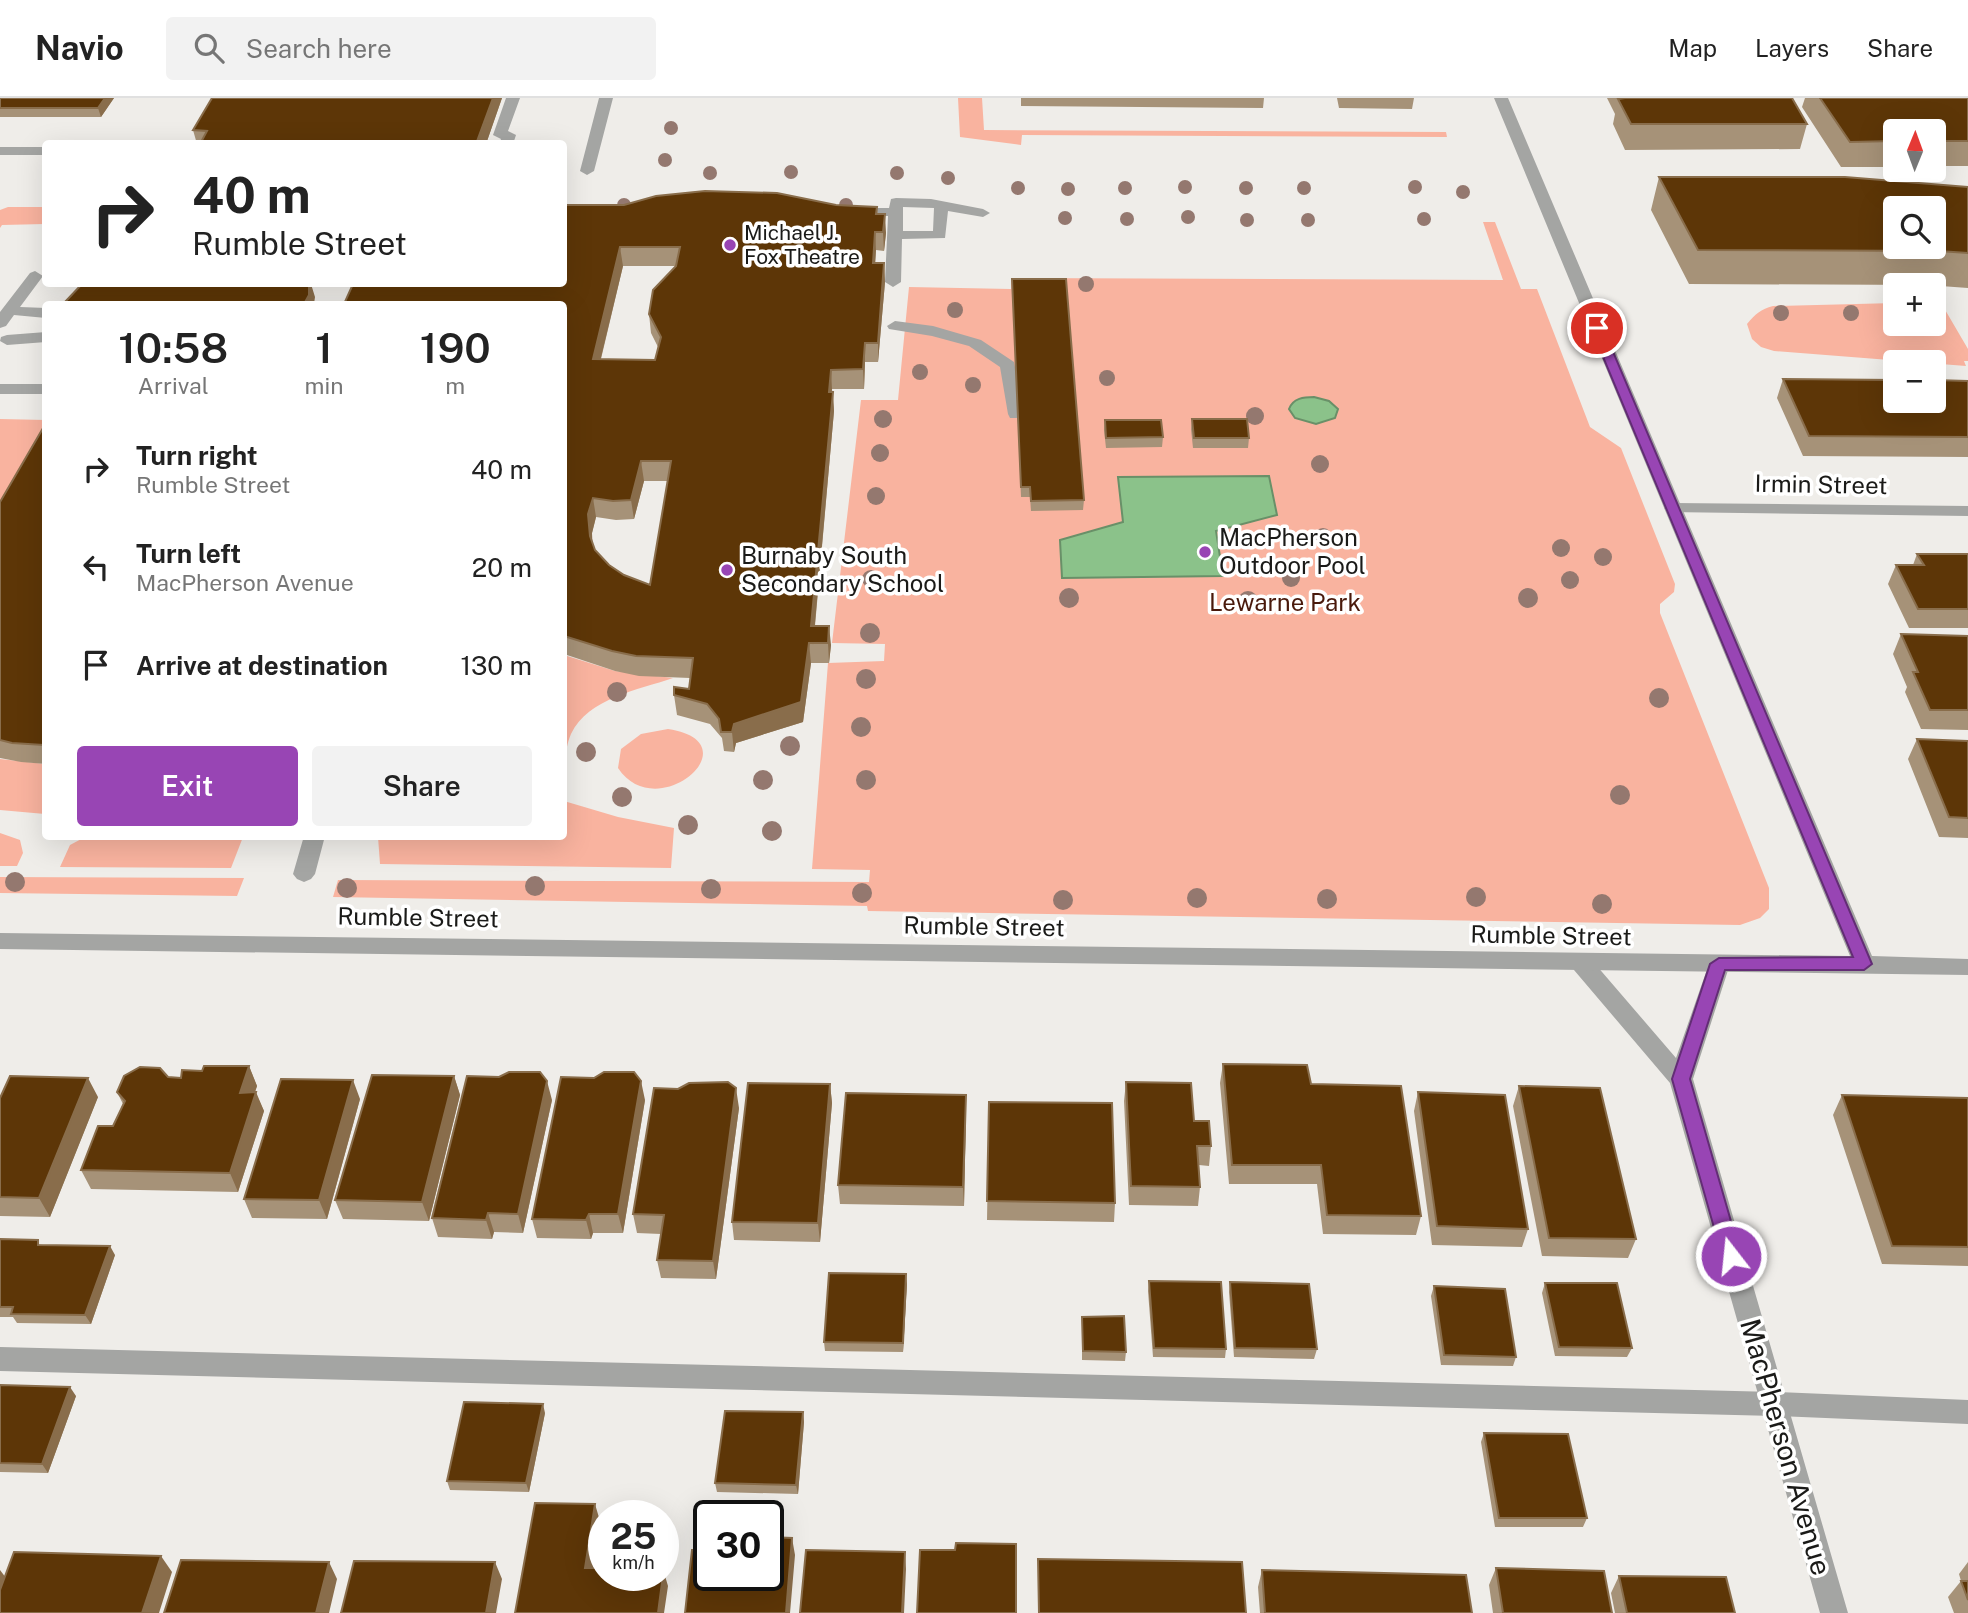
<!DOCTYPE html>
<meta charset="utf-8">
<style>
:root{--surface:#fff;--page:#f2f2f2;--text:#222;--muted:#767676;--line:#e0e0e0;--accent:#9845b4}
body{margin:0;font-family:"Public Sans",sans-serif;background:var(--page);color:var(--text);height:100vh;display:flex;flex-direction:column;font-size:26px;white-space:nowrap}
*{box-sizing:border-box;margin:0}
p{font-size:23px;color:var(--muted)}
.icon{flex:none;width:38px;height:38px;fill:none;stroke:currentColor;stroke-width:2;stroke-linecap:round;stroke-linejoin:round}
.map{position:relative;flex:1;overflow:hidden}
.side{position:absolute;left:42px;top:203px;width:525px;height:539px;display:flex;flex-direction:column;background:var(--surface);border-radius:7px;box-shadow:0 7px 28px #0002}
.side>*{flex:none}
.guide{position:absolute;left:42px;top:42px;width:525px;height:147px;border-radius:7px;box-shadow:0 7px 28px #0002;background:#fff;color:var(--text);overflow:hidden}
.needle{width:46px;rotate:1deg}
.controls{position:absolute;left:1883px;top:21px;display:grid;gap:14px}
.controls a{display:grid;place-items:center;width:63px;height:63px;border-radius:7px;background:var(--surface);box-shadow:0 7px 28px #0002;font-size:35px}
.speed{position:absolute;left:588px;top:1402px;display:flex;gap:14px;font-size:35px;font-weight:700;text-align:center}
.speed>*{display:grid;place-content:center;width:91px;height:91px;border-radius:50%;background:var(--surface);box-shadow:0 7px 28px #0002;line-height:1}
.speed small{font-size:18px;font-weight:400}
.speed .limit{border:4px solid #111;border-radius:10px;background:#fff;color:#111}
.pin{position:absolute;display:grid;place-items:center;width:60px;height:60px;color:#fff;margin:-30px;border:4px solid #fff;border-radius:50%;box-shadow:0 2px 7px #0007}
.me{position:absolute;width:77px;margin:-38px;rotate:344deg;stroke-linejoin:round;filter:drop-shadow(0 0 5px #0008)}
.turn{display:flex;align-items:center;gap:24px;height:147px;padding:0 35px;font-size:32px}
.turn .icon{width:91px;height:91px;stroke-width:2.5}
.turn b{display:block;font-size:49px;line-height:60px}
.eta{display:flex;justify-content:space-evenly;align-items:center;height:119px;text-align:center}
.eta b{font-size:42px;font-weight:600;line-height:49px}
.primary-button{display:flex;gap:14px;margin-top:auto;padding:14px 35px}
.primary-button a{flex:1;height:80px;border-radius:7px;background:var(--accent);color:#fff;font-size:28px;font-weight:600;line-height:80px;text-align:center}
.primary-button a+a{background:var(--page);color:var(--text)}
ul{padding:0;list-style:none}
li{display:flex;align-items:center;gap:21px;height:98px;padding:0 35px}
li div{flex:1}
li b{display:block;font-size:26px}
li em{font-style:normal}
header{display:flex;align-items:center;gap:42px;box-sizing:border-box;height:98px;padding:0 35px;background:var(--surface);border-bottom:2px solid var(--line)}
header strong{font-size:33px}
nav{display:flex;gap:38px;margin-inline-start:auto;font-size:24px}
.search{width:490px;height:63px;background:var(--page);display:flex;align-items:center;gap:18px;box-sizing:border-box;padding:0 24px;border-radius:7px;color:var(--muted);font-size:26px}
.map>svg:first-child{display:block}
.green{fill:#f9b39f}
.water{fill:#8bc28a;stroke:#699068;stroke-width:2}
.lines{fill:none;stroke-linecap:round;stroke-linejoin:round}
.service{fill:#a4a5a3;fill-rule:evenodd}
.pedestrian{fill:#a4a5a3;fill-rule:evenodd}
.minor{fill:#a4a5a3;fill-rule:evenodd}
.tertiary{fill:#a4a5a3;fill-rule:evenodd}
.tree{fill:#94786f}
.wall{fill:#a69278;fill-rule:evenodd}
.shaded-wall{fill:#896d4b}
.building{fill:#5d3607;stroke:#896d4b;stroke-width:2;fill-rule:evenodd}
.route{fill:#9845b4;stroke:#632d75;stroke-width:2}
.poi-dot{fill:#9845b4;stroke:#fff;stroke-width:2.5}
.labels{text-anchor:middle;stroke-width:7;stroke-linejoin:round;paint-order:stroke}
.far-poi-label{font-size:21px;fill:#1a1a18;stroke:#fff;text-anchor:start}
.street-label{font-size:24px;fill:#1a1a18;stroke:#fff}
.poi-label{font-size:24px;fill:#1a1a18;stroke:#fff;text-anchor:start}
.park-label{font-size:24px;fill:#49190b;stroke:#fff}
.near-street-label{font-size:28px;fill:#1a1a18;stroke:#fff}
</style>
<header>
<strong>Navio</strong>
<div class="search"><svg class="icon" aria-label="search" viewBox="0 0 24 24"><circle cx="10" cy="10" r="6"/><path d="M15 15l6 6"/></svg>Search here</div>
<nav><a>Map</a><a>Layers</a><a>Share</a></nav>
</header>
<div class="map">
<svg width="1968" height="1515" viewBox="0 0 1968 1515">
<rect width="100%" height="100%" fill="#efede9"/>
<path class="green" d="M958 0H982L984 32 1446 34 1447 39 1022 37 1021 47 960 39Z
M8 109H45V126L2 127 0 130V112Z
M1483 124H1495L1521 191H1537L1590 329 1621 350 1675 486 1674 494 1660 506V515L1769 790V811L1760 820 1740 827 868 813 867 808 333 799 338 782 869 784 870 772 812 771 828 565 884 563 885 546 832 545 861 302H898L909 189 1011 191V180L1503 182Z
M1895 205V226H1934V210H1944L1968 251V263H1964L1966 268 1774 253 1761 249 1752 241 1747 226C1755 216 1761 211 1773 208Z
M0 321 46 322 45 349 0 431Z
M564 557 615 573 673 580C638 592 588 600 571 636 566 647 565 662 564 673Z
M668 631C755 644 657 729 618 670L621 651 641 636Z
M0 661 45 666V716L0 712Z
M564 703 618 719 674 730 671 770 380 766 378 739 564 738Z
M0 735 20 742 23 755 17 768H0Z
M85 739V738L243 739 231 770 60 769 70 747Z
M0 779 244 780 237 798 0 795Z"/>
<path class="water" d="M1314 299 1329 303 1338 311 1335 320 1316 326 1295 320 1289 311C1293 300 1304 299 1314 299Z
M1269 378 1277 417 1216 433 1223 478 1062 480 1060 442 1123 424 1118 379Z"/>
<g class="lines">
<path class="service" d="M0 49H46V57H0Z
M0 1249 1775 1294 1968 1302V1326L1775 1318 0 1273Z"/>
<path class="pedestrian" d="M506 0H520L508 33 516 37 513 46H499L501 41 493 37Z
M599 0H613L594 73 587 77 580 73Z
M896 100 931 101 983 111 990 115 983 119 948 113 945 140 902 141 901 184 893 189 885 184 888 118H848L841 114 848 110H889L891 101ZM903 109 934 110 933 133H903Z
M35 173 43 178 20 209 46 210V220L14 217 6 228 0 230V214L30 175Z
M895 223 933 228 981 242 1014 264 1024 316 1022 320H1010L1008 316 1000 269 969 248 932 238 889 231 887 228Z
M46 234V244L7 247 0 243 1 239 7 237Z
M0 286H46V296H0Z
M304 738H325L315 776 311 781 304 784 297 781 293 776Z"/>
<path class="minor" d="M1673 405 1968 408V418L1667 414 1664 410Z
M1582 858 1590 860 1676 960 1711 860 1719 858 1727 860 1730 866 1693 981 1848 1515H1820L1670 985 1574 872 1571 866 1574 860Z"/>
<path class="tertiary" d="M1494 0H1508L1872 858 1968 861V877L0 851V835L1850 858Z"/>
</g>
<g class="tree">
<circle cx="671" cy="30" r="7"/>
<circle cx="665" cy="62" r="7"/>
<circle cx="791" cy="74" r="7"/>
<circle cx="710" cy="75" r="7"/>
<circle cx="897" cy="75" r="7"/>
<circle cx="948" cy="80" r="7"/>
<circle cx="1185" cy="89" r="7"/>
<circle cx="1415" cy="89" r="7"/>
<circle cx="1018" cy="90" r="7"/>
<circle cx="1125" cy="90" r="7"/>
<circle cx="1246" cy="90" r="7"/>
<circle cx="1304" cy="90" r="7"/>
<circle cx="1068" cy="91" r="7"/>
<circle cx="1463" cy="94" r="7"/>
<circle cx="624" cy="107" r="7"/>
<circle cx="846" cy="107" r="7"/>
<circle cx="1188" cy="119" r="7"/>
<circle cx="1065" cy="120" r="7"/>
<circle cx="1127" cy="121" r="7"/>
<circle cx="1424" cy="121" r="7"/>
<circle cx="1247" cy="122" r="7"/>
<circle cx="1308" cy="122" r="7"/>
<circle cx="1086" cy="186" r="8"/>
<circle cx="955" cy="212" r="8"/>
<circle cx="1781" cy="215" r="8"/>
<circle cx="1851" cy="215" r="8"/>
<circle cx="920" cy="274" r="8"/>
<circle cx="1107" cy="280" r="8"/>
<circle cx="973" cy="287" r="8"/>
<circle cx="1255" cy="318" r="9"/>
<circle cx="883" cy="321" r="9"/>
<circle cx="880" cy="355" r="9"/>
<circle cx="1320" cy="366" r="9"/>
<circle cx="876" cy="398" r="9"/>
<circle cx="1323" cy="439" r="9"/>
<circle cx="1561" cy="450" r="9"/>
<circle cx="1603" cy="459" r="9"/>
<circle cx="1291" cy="480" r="9"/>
<circle cx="871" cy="481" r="9"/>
<circle cx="1570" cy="482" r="9"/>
<circle cx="1069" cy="500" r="10"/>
<circle cx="1528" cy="500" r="10"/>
<circle cx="1248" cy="503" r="10"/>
<circle cx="870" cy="535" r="10"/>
<circle cx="866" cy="581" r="10"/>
<circle cx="617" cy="594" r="10"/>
<circle cx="1659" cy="600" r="10"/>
<circle cx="861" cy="629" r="10"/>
<circle cx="790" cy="648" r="10"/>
<circle cx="586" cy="654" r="10"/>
<circle cx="763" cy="682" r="10"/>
<circle cx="866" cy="682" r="10"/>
<circle cx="1620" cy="697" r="10"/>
<circle cx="622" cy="699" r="10"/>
<circle cx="688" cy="727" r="10"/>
<circle cx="772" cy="733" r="10"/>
<circle cx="15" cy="784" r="10"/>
<circle cx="535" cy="788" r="10"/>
<circle cx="347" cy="790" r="10"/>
<circle cx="711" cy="791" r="10"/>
<circle cx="862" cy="795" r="10"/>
<circle cx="1476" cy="799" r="10"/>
<circle cx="1197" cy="800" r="10"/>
<circle cx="1327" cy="801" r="10"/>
<circle cx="1063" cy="802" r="10"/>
<circle cx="1602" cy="806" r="10"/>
</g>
<path class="wall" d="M0 0H114L101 19H0Z
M502 0 486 46H197L193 32Z
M1021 0H1264L1263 10 1021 8Z
M1337 0H1414L1412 11 1339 10Z
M1607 0H1792L1807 26 1800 51 1625 52 1613 26 1615 16Z
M1805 0H1968V68H1934V33H1895V69H1841L1802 9Z
M1659 79 1968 89V190L1927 187 1689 186 1651 112Z
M564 107H836L877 109 878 116 886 135 884 153 876 152 875 165H884L885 184 878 264H865L864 291H832L834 313 815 528 831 547 829 565H811L803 624 736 645 734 654 724 653 722 640 710 626 677 617 674 597 689 591 690 580 639 578 615 573 564 556ZM623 168H676L649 216 651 235 658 249 655 262 601 261ZM644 383H668L650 487 624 477 609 467 595 452 592 444V435L596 419 616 422 634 421Z
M1012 181 1084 402 1083 412 1031 413 1030 399H1021Z
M1783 281 1968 283V359L1803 358 1777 300Z
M1192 321 1249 340 1248 350H1193L1191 331Z
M1105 322 1163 339 1162 349 1106 350 1104 332Z
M46 325V666L21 664 0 660V404Z
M1917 456H1968V530H1909L1888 486 1896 467H1913Z
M1901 536 1968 538V632L1921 631 1905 594 1907 589 1893 556Z
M1917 641 1968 643V740L1939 739 1908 661Z
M1223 966 1311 986 1421 1118 1416 1137 1323 1136 1317 1086H1229L1220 985Z
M249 968 257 988 255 994 264 1013 238 1094 91 1091 81 1072 113 1028 123 1006 117 994 168 979 181 980 202 973Z
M454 978 460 997 429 1123 343 1121 335 1102Z
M1126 984 1211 1048 1209 1068 1199 1067 1200 1089 1198 1108 1129 1107 1124 1003Z
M830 986 832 1005 820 1144 734 1142 732 1124Z
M1519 988 1636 1141 1628 1160 1542 1158 1513 1008Z
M1418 994 1528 1131 1522 1149 1432 1147 1414 1013Z
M1842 997 1968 1000V1168L1882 1166 1833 1017Z
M98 999 50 1119 0 1118V1000Z
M360 1001 327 1121 252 1120 244 1101Z
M552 1002 523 1135 494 1134 492 1141 438 1139 432 1120Z
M645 1002 623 1135H593L591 1141 537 1140 532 1121Z
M989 1004 1115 1105 1114 1124 987 1122Z
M739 1010 716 1181 661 1180 657 1162 661 1136 637 1135 633 1116Z
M966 1016 964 1108 840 1106 838 1087Z
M0 1141 115 1157 91 1226 17 1225 13 1219H0Z
M1149 1183 1226 1251 1225 1260 1153 1259 1148 1193Z
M1230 1184 1317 1251 1314 1261 1234 1259 1229 1194Z
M1545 1185 1632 1250 1627 1259 1555 1258 1542 1195Z
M907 1186 903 1254 825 1253 824 1244Z
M1434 1188 1516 1259 1513 1268 1441 1267 1431 1198Z
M1082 1219 1126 1254 1125 1263 1082 1262Z
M0 1287 76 1298 48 1375 0 1374Z
M803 1314 804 1324 798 1396 717 1394 715 1385Z
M545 1315 529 1394 450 1392 447 1383Z
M1484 1335 1587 1420 1583 1429H1495L1481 1344Z
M1968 1464V1515H1954L1948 1499 1961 1483 1959 1476Z
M1496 1470 1612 1515H1493L1489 1487Z
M1262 1472 1472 1515H1260L1258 1489Z
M1619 1478 1735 1515H1615L1611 1495Z"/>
<path class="shaded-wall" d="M105 0H114L101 19 98 10Z
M493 0H502L486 46H476Z
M885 116 886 135 884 153 883 134Z
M875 134 876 152 874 184 873 165Z
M620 149 623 168 596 280 593 261Z
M884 165 885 184 878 264V245Z
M309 186H311L315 199 314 206H304Z
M865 245V264L864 291 863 271Z
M831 272 832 291 830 313 829 294Z
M833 294 834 313 813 547 811 528Z
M641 363 644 383 634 421 631 402Z
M593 400 596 419 592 435 593 458 590 438 588 416Z
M829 528 831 547 829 565 828 545Z
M809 545 811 565 803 624 736 645 734 654 732 634 734 626Z
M249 968 257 988 248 1014 240 995Z
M454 978 460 997 429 1123 422 1104Z
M88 980 98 999 50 1119 39 1100Z
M353 982 360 1001 327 1121 319 1102Z
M547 983 552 1002 523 1135 518 1116Z
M641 983 645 1002 623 1135 618 1116Z
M830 986 832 1005 820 1144 818 1125Z
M736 990 739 1010 716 1181 713 1163Z
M256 994 264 1013 238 1094 230 1075Z
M966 997V1016L964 1108 963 1089Z
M488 1115 494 1134 492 1141 486 1122Z
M589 1116 593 1135 591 1141 586 1122Z
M110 1148 115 1157 91 1226 85 1217Z
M906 1176 907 1186 903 1254V1245Z
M70 1289 76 1298 48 1375 42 1366Z
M543 1306 545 1315 529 1394 526 1385Z
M803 1314 804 1324 798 1396 796 1387Z
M595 1406 600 1423 591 1486 585 1470Z
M792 1440 795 1457 790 1515H786Z
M905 1454 906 1471 904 1515H902Z
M161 1458 172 1474 159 1515H142Z
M329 1464 337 1481 329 1515H316Z
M495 1464 502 1481 496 1515H486Z
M663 1471 668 1488 664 1515H658Z
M0 1472 6 1480 0 1497Z"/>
<path class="building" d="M0 0H105L98 10H0Z
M212 0H493L476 46H200L207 33 193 32Z
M1625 0H1792L1807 26H1631L1618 1Z
M1820 0H1968V43H1934V33H1895V43L1850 44Z
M1659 79H1845L1968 89V155L1939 153 1698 152ZM1895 110H1934V149H1895Z
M705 93 777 95 836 107 877 109 876 116H885L883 134H875L873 165H884L878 245H865L863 271 831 272 829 294H833L811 528H829L828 545H809L801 604 734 626 732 634H721L719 621 707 606 674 597V589L689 591 693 560 636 558 612 553 564 538V206H344L353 186H564V107H624L656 98ZM620 149H680L676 168 653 192 649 216 661 239 655 262 593 261ZM641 363H671L650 487 624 477 609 467 595 452 590 438 588 416 593 400 613 403 631 402Z
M1012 181H1066L1084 402 1031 403 1030 389H1021Z
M82 186H309V197L304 206H65V204Z
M1783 281 1895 282V303H1934V282L1968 283V339L1809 338Z
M1192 321H1247L1249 340H1194Z
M1105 322H1161L1163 339 1106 340Z
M46 325V643L44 647 12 645 0 642V404Z
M1917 456H1968V511H1918L1896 467H1924Z
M1901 536 1968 538V612H1930L1913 574H1918Z
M1917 641 1968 643V720L1949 719Z
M1223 966 1307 967 1311 986 1401 988 1421 1118 1327 1117 1321 1067H1232Z
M204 968H249L240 995 256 994 230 1075 81 1072 98 1028H113L125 1003 117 994 124 978 140 969 160 970 168 979 181 980 182 972 202 973Z
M509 974H540L547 983 518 1116 488 1115 486 1122 432 1120 467 978 499 979Z
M604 974H634L641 983 618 1116H589L586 1122 532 1121 561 979 594 980Z
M372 977 454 978 422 1104 335 1102Z
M10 978 88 980 39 1100 0 1099V1000Z
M281 981 353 982 319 1102 244 1101Z
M728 984 736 990 713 1163 657 1162 664 1117 633 1116 654 990 678 991 689 985Z
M1126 984 1191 985 1194 1023H1209L1211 1048H1197L1200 1089 1131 1088Z
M748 985 830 986 818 1125 732 1124Z
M1519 988 1600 990 1636 1141 1549 1140Z
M1418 994 1505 997 1528 1131 1437 1128Z
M846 995 966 997 963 1089 838 1087Z
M1842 997 1968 1000V1149L1892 1148Z
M989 1004 1112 1005 1115 1105 987 1103Z
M0 1141 38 1142V1147L110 1148 85 1217 11 1216 13 1209H0Z
M829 1175 906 1176 903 1245 824 1244Z
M1149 1183 1221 1184 1226 1251 1154 1250Z
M1230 1184 1309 1186 1317 1251 1235 1250Z
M1545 1185H1617L1632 1250 1559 1249Z
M1434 1188 1505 1191 1516 1259 1444 1257Z
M1124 1218 1126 1254 1083 1253 1082 1219Z
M0 1287 70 1289 42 1366 0 1365Z
M464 1304 543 1306 526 1385 447 1383Z
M725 1313 803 1314 796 1387 715 1385Z
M1484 1335 1568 1336 1587 1420H1499Z
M535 1405 595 1406 585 1470H604V1477H663L658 1515H515Z
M768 1439 792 1440 786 1515H685L692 1452H709V1477H768Z
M956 1445 1016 1446V1515H917L920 1452H955Z
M806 1452 905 1454 902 1515H800Z
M14 1454 161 1458 142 1515H0V1492Z
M1038 1461 1242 1464 1246 1515H1039Z
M181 1462 329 1464 316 1515H164Z
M354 1463 495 1464 486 1515H341Z
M1496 1470 1604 1473 1612 1515H1503Z
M1262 1472 1466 1477 1472 1515H1265Z
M1619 1478 1726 1479 1735 1515H1627Z
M1961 1483H1968V1502Z"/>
<path class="route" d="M1597 227 1603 230 1872 866 1864 872H1725L1690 981 1741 1158 1738 1164 1731 1166 1725 1164 1722 1158 1672 981 1710 866 1719 860 1853 859 1591 230Z"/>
<g class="poi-dot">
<circle cx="730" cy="147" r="7"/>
<circle cx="1205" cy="454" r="7"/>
<circle cx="727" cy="472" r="7"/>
</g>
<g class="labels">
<g class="far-poi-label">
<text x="744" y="142">Michael J.<tspan x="744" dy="24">Fox Theatre</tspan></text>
</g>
<g class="street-label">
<text transform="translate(1821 387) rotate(1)" y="8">Irmin Street</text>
<text transform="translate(418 820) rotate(1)" y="8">Rumble Street</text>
<text transform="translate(984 829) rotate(1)" y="8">Rumble Street</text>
<text transform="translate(1551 838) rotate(1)" y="8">Rumble Street</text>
</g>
<g class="poi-label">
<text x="1219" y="448">MacPherson<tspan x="1219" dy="28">Outdoor Pool</tspan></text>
<text x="741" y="466">Burnaby South<tspan x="741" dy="28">Secondary School</tspan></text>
</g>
<g class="park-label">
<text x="1285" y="513">Lewarne Park</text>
</g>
<g class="near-street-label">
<text transform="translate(1786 1349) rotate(74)" y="10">MacPherson Avenue</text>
</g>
</g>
</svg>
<div class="controls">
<a><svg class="needle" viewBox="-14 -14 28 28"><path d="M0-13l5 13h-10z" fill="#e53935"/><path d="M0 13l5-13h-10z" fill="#767676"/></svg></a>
<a><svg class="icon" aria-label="search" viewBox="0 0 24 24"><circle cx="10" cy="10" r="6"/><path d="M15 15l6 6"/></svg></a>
<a>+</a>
<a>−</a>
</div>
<div class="speed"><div>25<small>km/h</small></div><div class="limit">30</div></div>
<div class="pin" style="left:1597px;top:230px;background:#d93025"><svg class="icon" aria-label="arrive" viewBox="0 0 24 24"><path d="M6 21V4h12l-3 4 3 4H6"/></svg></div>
<svg class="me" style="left:1731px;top:1158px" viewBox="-20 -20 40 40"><circle r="17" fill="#9845b4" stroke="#fff" stroke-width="3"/><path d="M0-11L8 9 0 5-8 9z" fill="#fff"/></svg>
<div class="guide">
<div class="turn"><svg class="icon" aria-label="right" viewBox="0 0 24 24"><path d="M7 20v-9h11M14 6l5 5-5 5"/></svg><div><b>40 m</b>Rumble Street</div></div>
</div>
<section class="side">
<div class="eta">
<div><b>10:58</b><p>Arrival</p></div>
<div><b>1</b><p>min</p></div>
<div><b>190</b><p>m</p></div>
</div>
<ul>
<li><svg class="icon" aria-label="right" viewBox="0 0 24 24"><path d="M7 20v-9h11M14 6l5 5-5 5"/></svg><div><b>Turn right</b><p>Rumble Street</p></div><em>40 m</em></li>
<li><svg class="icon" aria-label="left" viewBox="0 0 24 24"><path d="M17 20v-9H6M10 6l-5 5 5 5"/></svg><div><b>Turn left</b><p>MacPherson Avenue</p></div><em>20 m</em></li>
<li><svg class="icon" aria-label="arrive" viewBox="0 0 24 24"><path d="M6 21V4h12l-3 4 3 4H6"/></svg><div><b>Arrive at destination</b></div><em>130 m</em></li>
</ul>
<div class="primary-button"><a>Exit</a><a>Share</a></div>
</section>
</div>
